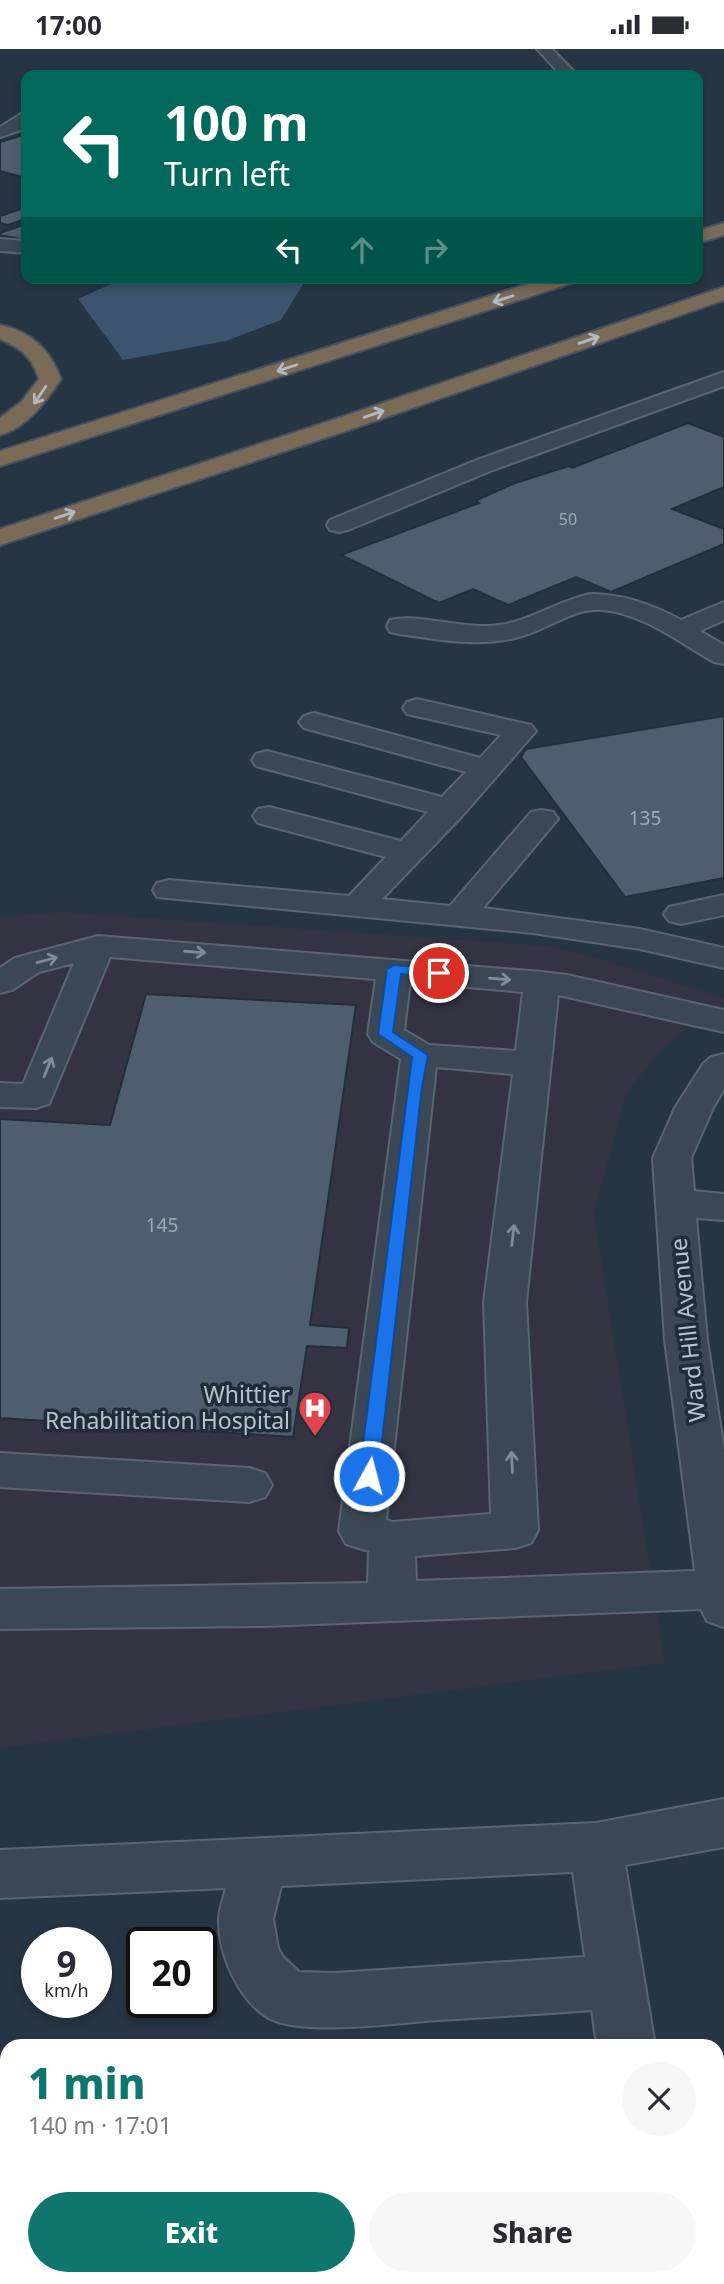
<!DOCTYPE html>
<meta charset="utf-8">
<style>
:root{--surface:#fff;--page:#f7f7f7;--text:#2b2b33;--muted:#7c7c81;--accent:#0f766e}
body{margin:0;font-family:"Noto Sans",sans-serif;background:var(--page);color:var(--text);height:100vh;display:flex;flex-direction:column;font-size:26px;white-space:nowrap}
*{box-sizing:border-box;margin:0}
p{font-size:23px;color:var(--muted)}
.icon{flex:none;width:38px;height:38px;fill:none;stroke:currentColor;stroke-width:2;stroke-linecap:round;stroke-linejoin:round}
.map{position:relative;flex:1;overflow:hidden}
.panel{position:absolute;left:0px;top:1990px;width:724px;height:247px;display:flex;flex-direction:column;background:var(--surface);border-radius:21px 21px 0 0;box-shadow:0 4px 10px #0003}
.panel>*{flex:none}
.guide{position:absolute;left:21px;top:21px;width:682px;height:214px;border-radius:14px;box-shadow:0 4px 10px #0003;background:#00695c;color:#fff;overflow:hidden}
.speed{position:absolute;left:21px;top:1878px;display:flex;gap:14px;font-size:35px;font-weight:700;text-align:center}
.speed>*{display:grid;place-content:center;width:91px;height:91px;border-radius:50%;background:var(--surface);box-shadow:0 4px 10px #0003;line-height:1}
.speed small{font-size:18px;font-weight:400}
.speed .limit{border:4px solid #111;border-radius:10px;background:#fff;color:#111}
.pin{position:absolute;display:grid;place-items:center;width:60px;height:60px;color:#fff;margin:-30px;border:4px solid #fff;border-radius:50%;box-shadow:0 2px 7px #0007}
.me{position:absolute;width:77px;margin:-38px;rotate:7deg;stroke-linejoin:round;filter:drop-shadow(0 0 5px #0008)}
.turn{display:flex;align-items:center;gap:24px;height:147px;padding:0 28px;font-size:32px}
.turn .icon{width:91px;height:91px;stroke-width:2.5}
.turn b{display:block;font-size:49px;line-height:60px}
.lanes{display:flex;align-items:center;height:66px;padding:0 28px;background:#0003;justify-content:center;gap:35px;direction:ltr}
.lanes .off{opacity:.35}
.round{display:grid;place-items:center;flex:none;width:74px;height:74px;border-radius:37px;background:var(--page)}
.summary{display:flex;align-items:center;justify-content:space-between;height:119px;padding:0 28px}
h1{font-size:42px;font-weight:800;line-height:52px;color:var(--accent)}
.cta{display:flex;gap:14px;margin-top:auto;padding:14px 28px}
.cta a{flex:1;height:80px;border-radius:42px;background:var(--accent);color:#fff;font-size:28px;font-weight:800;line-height:80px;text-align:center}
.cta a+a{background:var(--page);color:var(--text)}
.status{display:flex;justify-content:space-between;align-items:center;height:49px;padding:0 35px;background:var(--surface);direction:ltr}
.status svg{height:19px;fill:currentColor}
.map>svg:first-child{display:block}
.medical{fill:#343344}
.water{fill:#3c546d}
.building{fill:#4f5e6f;stroke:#222e3b;stroke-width:2}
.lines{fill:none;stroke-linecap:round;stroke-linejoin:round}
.minor-casing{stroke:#596571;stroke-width:4}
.highway-casing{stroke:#46525e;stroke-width:4}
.minor{fill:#3b4754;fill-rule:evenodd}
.highway{fill:#7a6a58;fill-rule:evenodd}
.oneway{stroke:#b2b9c1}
.oneway2{stroke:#808b97}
.route{fill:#1a73e8;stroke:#114b97;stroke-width:2}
.labels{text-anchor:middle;stroke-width:7;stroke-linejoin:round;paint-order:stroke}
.far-number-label{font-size:16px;fill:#9ea9b6}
.number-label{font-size:19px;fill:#9ea9b6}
.street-label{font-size:23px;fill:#b8c2cd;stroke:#1f2c39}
.poi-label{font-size:23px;fill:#b8c2cd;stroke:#1f2c39;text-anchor:end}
</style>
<div class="status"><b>17:00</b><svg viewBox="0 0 49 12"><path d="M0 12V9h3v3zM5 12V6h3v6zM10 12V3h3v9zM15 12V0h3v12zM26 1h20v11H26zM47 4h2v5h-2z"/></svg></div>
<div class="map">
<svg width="724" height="2235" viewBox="0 0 724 2235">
<rect width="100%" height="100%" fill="#263544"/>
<path class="medical" d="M60 863 547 897 580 904 724 949V953L664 997 626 1045 594 1165 665 1614 0 1699V868Z"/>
<path class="water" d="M124 229H307L281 271 226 292 123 311 78 250Z"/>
<path class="building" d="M26 82V129L0 122V93L23 86 17 85Z
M24 159 26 160V170L8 176 0 174V167Z
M26 175V191L0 186V184Z
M688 374 724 388V438L672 460 724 480V495L611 543 576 528 508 556 473 540 439 554 341 506 479 454 475 452 515 434 569 417 572 419Z
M724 667V829L625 848 521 708 526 700Z
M146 945 356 956 310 1276 349 1279 347 1299 307 1297 293 1388 0 1369V1070L110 1076Z
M0 2219H7V2230H638V2235H0Z"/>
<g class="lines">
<defs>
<path id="minor" d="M537 0H552L577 26H561Z
M26 62V76L21 81 0 88V78Z
M0 190 26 192V204L0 202Z
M724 323V337L493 421 348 481 339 483 330 481 327 476 330 471 477 411Z
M591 545C623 545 653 556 681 571L724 553V571L700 582 724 596V615L714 613C680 594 644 565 603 561 574 558 549 580 522 587 482 599 441 591 400 585L390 583 387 577 390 571C418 564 464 581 499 576 531 572 559 551 591 545Z
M417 650 531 676 536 682 462 767 382 850 450 857 531 763 542 761 553 763 558 770 483 859 640 880 724 899V919L640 900 533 884 157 848 153 841 157 834 169 831 349 847 386 808 258 774 253 767 258 760 269 758 401 792 428 763 256 717 252 711 256 705 267 702 442 748 466 723 304 679 299 673 304 667 314 664 480 709 501 686 407 665 403 659 407 653Z
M724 846V866L681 875 669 872 664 865 669 858Z
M98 887 542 923 567 926 724 961V983L558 946 526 1253 538 1481 531 1494 515 1499 415 1507 416 1532 695 1522 665 1291 653 1109 675 1059 703 1015 711 1008 724 1005V1040L713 1059 691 1109 694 1142 724 1145V1171L696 1169 707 1291 724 1401V1578L707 1572 701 1560 264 1577 0 1580V1540L368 1534 369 1502 346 1495 339 1482 401 1010 373 993 368 985 376 930 110 908 49 1055 36 1059 0 1058V1034L23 1035 74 914 39 923 12 941 0 944V919L15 909ZM410 933 523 943 516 1002 429 996 404 981ZM436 1018 513 1025 484 1253 491 1465 392 1473 386 1471Z
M0 1404 249 1419 265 1424 272 1436 265 1448 249 1453 0 1438Z
M724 1750V1798L625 1816 655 1997H597L592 1961C541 1965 489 1968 437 1971 398 1974 299 1988 267 1968 238 1950 218 1904 219 1870 219 1860 224 1849 226 1839L0 1849V1801L596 1774ZM573 1823 585 1908 334 1924 299 1923 283 1908 278 1899 273 1870 281 1837Z
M630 2230H692V2235H630Z"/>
<path id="highway" d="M724 174V186L698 194V182Z
M547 229H578L575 233 0 417V402Z
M724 238V251L346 382 0 496V480L330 372Z
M0 276C31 283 50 300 61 330 46 352 27 379 0 386V369L21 353 39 330C32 308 21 299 0 290Z"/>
</defs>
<use href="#minor" class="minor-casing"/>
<use href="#highway" class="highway-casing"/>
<use href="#minor" class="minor"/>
<use href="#highway" class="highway"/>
</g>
<defs><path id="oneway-shaft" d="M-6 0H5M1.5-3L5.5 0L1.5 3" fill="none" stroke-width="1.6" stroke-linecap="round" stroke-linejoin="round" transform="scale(1.75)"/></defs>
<g class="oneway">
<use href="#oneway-shaft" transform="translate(503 250) rotate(162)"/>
<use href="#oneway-shaft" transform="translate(589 291) rotate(-19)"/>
<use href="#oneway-shaft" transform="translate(287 319) rotate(162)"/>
<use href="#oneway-shaft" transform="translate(40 346) rotate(124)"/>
<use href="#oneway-shaft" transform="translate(374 365) rotate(-19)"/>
<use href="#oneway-shaft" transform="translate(65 466) rotate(-19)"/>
</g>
<g class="oneway2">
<use href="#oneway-shaft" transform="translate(195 903) rotate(4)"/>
<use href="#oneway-shaft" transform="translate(47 911) rotate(-15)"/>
<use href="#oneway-shaft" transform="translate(500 930) rotate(5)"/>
<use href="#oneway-shaft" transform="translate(48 1018) rotate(-68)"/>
<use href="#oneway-shaft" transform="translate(513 1186) rotate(-83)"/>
<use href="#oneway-shaft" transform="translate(512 1413) rotate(-92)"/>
</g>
<path class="route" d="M394 916 439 920 446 924 439 928 401 925 393 983 428 1006 422 1038 378 1427 375 1432 369 1434 362 1432 359 1427 412 1008 378 985 387 920Z"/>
<defs>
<symbol id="hospital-pin" viewBox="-11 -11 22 30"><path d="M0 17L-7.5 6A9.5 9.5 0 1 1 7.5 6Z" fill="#e0444e" stroke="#1f2c39"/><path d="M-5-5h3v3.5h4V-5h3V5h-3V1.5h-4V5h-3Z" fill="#fff"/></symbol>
</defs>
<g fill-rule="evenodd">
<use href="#hospital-pin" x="296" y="1340" width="38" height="52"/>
</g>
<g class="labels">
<g class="far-number-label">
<text x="568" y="476">50</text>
</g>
<g class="number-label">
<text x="645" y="776">135</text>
<text x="162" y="1183">145</text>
</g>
<g class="street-label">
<text transform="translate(688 1281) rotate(-96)" y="8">Ward Hill Avenue</text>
</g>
<g class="poi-label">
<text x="290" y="1354">Whittier<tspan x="290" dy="26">Rehabilitation Hospital</tspan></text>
</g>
</g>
</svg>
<div class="speed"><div>9<small>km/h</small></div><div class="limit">20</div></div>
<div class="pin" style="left:439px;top:924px;background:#d93025"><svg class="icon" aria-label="arrive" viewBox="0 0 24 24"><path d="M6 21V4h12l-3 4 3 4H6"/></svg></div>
<svg class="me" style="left:369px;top:1427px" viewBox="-20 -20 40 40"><circle r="17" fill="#1a73e8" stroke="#fff" stroke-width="3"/><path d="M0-11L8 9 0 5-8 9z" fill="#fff"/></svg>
<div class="guide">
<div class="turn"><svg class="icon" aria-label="left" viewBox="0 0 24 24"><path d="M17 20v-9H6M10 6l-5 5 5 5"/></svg><div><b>100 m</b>Turn left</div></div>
<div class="lanes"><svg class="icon" aria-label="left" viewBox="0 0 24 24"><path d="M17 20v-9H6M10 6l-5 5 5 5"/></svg><svg class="icon off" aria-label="ahead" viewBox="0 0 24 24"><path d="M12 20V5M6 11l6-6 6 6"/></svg><svg class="icon off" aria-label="right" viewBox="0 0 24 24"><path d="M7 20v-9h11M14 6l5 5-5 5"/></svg></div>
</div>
<section class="panel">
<div class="summary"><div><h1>1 min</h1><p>140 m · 17:01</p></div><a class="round"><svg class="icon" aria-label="close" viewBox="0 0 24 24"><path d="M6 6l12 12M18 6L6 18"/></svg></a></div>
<div class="cta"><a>Exit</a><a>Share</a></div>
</section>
</div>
